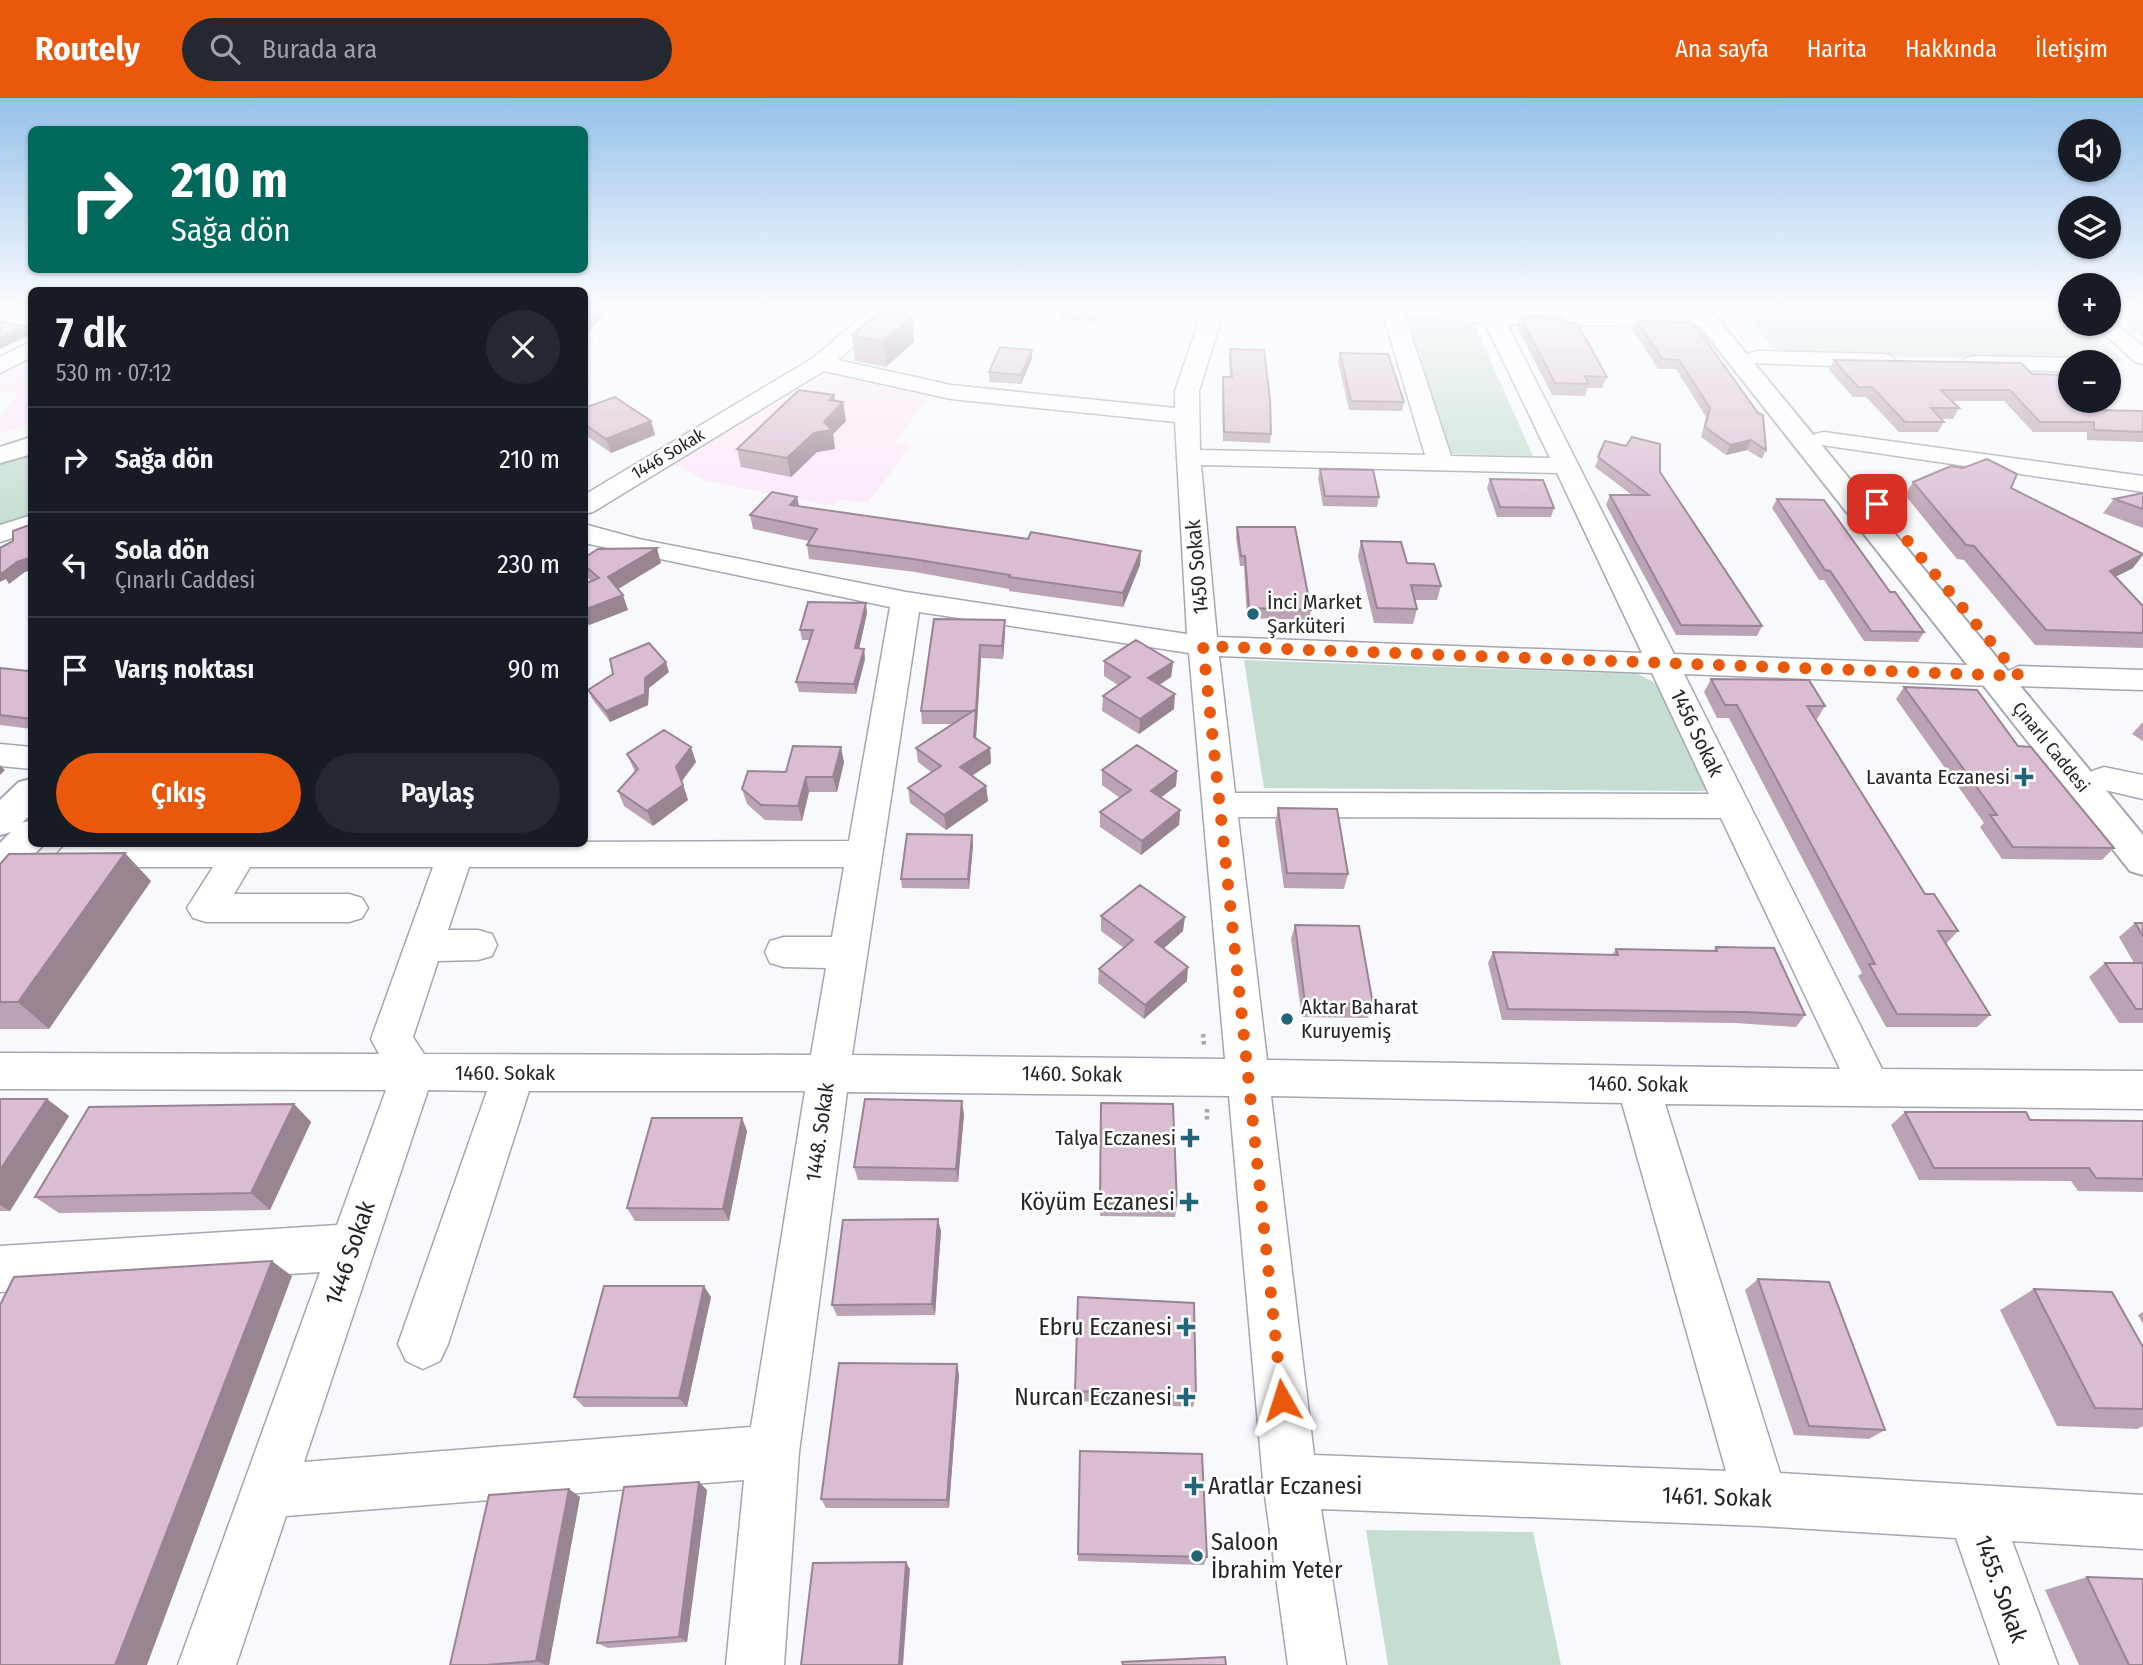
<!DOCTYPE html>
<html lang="tr">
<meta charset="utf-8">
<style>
:root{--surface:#171b24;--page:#242831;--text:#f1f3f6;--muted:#9ea1a6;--line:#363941;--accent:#ea580c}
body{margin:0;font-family:"Fira Sans Condensed",sans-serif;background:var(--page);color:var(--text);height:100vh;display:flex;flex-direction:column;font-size:26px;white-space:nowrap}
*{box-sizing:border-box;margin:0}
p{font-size:23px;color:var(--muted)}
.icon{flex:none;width:38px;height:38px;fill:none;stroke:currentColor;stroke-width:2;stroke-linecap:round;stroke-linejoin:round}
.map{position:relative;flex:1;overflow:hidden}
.panel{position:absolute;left:28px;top:189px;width:560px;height:560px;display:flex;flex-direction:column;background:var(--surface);border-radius:10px;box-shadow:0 2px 5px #0004}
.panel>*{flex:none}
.guide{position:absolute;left:28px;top:28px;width:560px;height:147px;border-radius:10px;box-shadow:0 2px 5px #0004;background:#00695c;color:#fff;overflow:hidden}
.fabs{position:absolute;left:2058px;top:21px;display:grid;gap:14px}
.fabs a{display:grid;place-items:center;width:63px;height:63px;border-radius:50%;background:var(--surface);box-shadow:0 2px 5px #0004;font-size:35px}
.pin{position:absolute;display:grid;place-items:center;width:60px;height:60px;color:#fff;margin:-30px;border-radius:14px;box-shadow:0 4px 10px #0006}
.me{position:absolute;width:77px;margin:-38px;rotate:354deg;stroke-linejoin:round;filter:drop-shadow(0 0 5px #0008)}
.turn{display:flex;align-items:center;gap:24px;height:147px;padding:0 28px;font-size:32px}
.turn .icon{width:91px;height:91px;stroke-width:2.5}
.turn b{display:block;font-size:49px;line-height:60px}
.round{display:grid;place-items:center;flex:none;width:74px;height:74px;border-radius:37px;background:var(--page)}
.head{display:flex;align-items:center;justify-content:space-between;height:119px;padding:0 28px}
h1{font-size:42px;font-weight:600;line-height:52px}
.action{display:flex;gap:14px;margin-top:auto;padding:14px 28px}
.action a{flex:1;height:80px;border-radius:42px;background:var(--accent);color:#fff;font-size:28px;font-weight:600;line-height:80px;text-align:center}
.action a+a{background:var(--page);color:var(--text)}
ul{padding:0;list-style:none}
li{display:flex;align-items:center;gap:21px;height:105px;padding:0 28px;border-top:2px solid var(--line)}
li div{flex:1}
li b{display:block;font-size:26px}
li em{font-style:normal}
header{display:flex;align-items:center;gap:42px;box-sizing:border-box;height:98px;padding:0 35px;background:var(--accent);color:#fff}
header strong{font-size:33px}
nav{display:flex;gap:38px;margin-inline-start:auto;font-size:24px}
.search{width:490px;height:63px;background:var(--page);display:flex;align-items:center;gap:18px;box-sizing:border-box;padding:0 24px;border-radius:38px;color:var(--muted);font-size:26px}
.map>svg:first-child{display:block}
.education{fill:#fce8f8}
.green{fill:#c5ded1}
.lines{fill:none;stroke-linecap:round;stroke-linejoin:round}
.minor-casing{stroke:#a5a7b0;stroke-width:3}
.major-casing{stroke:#a5a7b0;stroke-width:4}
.path{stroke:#a7a8ad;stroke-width:4.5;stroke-dasharray:3.5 3.5;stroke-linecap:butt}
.minor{fill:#fff;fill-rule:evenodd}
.major{fill:#fff;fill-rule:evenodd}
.wall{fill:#bba3b3}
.shaded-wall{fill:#998492}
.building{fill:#dabdd0;stroke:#998492;stroke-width:2}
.route{stroke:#ea580c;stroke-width:12;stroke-dasharray:0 21.6}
.poi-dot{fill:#226478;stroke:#fff;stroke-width:2.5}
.labels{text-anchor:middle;stroke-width:5;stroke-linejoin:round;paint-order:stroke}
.far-street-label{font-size:18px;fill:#26262a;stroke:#fff}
.street-label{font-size:21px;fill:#26262a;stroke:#fff}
.poi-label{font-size:21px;fill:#26262a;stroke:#fff;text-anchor:start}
.near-poi-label{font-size:24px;fill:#26262a;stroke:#fff;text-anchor:end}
.near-street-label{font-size:24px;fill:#26262a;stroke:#fff}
</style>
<header>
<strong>Routely</strong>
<div class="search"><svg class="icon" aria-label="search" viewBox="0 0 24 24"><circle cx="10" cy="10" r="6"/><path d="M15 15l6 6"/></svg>Burada ara</div>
<nav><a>Ana sayfa</a><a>Harita</a><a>Hakkında</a><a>İletişim</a></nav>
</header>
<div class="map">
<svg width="2143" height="1567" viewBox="0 0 2143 1567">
<rect width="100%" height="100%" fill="#f7f9fe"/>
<path class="education" d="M31 258V326L0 336V318L19 293 0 294V276Z
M829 275 929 298 895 344 911 348 868 405 839 401 832 408 706 383 674 366Z"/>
<path class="green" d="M1741 208H2057L2070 219V226H2079L2125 263 1777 256Z
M2109 208H2143V240L2109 211Z
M1400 219 1474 226 1533 358 1449 356Z
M31 356V418L0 430V367Z
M1244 562 1638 576 1652 583 1658 589 1707 693 1264 690Z
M1366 1432 1533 1434 1561 1567H1388Z"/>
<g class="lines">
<defs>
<path id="minor" d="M875 208H898L838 262 951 287 1175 310V293L1204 208H1225L1199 293 1200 352 1425 357 1383 216 1354 212 1351 208H1442L1479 211 1478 208H1499L1501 213 1714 218 1717 223 1714 228 1706 229 1507 226 1674 556 1993 568 2006 574 2019 568 2143 572V592L2019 588 2006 582 1993 588 1684 576 1882 971 2143 973V1011L1665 1006 1780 1375 2143 1397V1451L2012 1443 2058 1567H2000L1956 1440 1761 1428 1321 1411 1346 1567H1288L1263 1383 1229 998 847 994 799 1354 784 1567H726L744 1382 286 1418 236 1567H178L320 1174 0 1194V1148L337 1127 386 992 0 991V955L379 956 371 941 433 769H250L234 796H349L362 800 368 810 362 820 349 824H206L193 820 187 810 213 769H75L62 765 57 756 66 746 849 743 890 509 584 445V426L639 441 906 494 1187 536 1175 324 951 301 824 273 593 414 584 416V397L813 260ZM1405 218 1485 225 1550 360 1451 358ZM1201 367 1557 375 1642 555 1217 539ZM919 514 1189 555 1225 961 852 957ZM1219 558 1652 575 1709 696 1235 695ZM1238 719 1721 720 1840 971 1267 962ZM469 769H844L832 839H784L770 843 765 854 770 865 784 869 826 870 811 957 424 956 413 939 438 863 478 862 492 858 497 847 492 836 478 832H448ZM428 992 487 993 398 1246 406 1263 423 1271 440 1263 448 1246 529 993H805L751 1329 304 1364ZM1271 998 1622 1005 1726 1373 1314 1357Z
M2109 221 2143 248V266L2135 264 2093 226H2109Z
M32 243V259L0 275V259Z
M1757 253 1884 256 1892 258 1895 263 1892 268 1884 270 1749 265 1746 260 1749 255Z
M1973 258 2070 260 2079 264H2070V274L1965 270 1962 265 1965 260Z
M1824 334 2143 378V394L1815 346 1812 341 1815 336Z
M32 417V434L0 444V427Z
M0 646 32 649V671L0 668Z
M2104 669 2143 677V701L2092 689 2087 681 2092 673Z"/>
<path id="major" d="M1684 208H1707L2143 737V777L2130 773Z
M32 339V356L0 365V349Z
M32 681V715L22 725 32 722V746H44L13 779 0 783V745L11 734 0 737V702L19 684Z"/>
</defs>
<use href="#minor" class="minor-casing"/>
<use href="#major" class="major-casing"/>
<path class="path" d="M1203 936 1204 947
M1207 1011V1022"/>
<use href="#minor" class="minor"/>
<use href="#major" class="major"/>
</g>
<path class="wall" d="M1058 208H1101L1094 224 1058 220Z
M1507 208H1550V212L1508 211Z
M1639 208H1675L1673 214H1642Z
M1520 218 1567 225 1607 279 1602 290H1588L1585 298 1552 297 1517 229Z
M1637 223 1758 315 1766 352 1762 361 1747 352 1726 357 1701 339 1706 319 1676 271H1658L1633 232Z
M852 237 914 244 886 269 855 263Z
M1230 251 1271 336 1270 345 1223 343 1222 288 1223 279H1230L1229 260Z
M1340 255 1404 304 1402 313 1349 312 1338 264Z
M1032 261 1021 286 989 284V274Z
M1834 262 2032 276 2095 312 2143 313V344L2087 342V334H2033L2004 303H1951L1959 310 1953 321H1942L1944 324 1938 334H1899L1866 299H1853L1829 272Z
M834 297 835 303 843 304 846 323 833 336 835 351 817 354 791 379 741 369 737 351Z
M584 310 651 323 655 337 611 355 584 336Z
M1605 343 1660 374 1762 528 1757 538 1676 537 1606 407 1610 397H1632L1595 369Z
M1320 371 1379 399 1377 409 1323 408 1318 380Z
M1490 381 1554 410 1551 419H1497L1487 390Z
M1913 384 2011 390 2133 470 2115 479 2143 508V550L2035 547 1964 462 1957 461 1905 397Z
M2143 395V430L2103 415 2114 401Z
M797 399 799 408 1028 441 1141 453 1140 467 1123 509 1009 493V491L915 474 809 461 807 447 809 443 753 431 750 417Z
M1777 401 1890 494 1924 534 1918 544 1864 543 1824 482H1819L1772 410Z
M1237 429 1311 512 1309 522 1247 520 1244 468H1240L1236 439Z
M1361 443 1407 465 1441 488 1437 502H1415L1417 511 1413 526 1374 525 1358 458Z
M584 460 661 465 618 491 628 512 589 527 584 523V486L591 483 586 478 584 475Z
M867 515 859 551H864L865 561 856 596 799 594 796 584 810 542H802L800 532Z
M934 521 1005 535 1003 561 981 560 976 640 990 650 991 665 972 678 986 688 988 703 946 732 910 705 908 690 931 674 918 664 916 650 953 626H922L921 613Z
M1104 563 1173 564 1171 579 1159 587 1174 611 1139 636 1102 613 1103 598 1118 587 1104 578Z
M32 569V631L0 627V570L28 573Z
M669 574 649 590 648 607 610 624 593 602 588 592Z
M1711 581 1825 608 1817 621H1816L1925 796 1958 833 1946 846 1990 917 1977 929H1886L1858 878 1862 875 1729 620H1717L1704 594Z
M1904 589 2018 648 2114 750 2102 762 2002 761 1980 729 1984 725 1896 601Z
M2143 624V643L2132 636Z
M627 656 696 664 682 683 688 702 653 728 624 708 618 693 635 674Z
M844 664 837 694H809L802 723 765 722 747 706 742 691 786 674Z
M1102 672 1177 673 1176 688 1161 699 1180 712 1179 727 1141 757 1100 729V714L1120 700 1102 687Z
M1278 710 1348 776 1344 791 1284 790 1275 725Z
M972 737 973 747 969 791 902 790 901 781Z
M0 766 151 783 49 931H0Z
M1101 818 1183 833 1164 850 1187 883 1144 921 1098 885 1099 871 1124 850 1101 833Z
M2135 825H2143V925H2119L2089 879 2105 865H2134L2119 839Z
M1295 827 1373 906 1368 920 1302 919 1291 841Z
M1716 849 1805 917 1796 929 1735 925 1502 922 1488 865 1493 854 1612 857 1616 851 1713 853Z
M0 1001H47L69 1018 10 1113H0Z
M1101 1005 1177 1107 1175 1119 1100 1118Z
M294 1006 311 1024 270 1112 59 1115 35 1099Z
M1905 1014 2030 1022 2143 1023V1094L2078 1093 2071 1083 1919 1082 1891 1027Z
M964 1016 958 1084 858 1082 854 1069Z
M742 1020 747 1033 729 1123H635L627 1110Z
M941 1133 935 1217 837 1218 832 1207Z
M1758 1181 1885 1332 1869 1341 1794 1337 1745 1192Z
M2034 1191 2143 1249V1328L2137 1331 2057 1328 2000 1212Z
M711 1199 687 1309H584L574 1299Z
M1078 1199 1196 1299 1193 1309 1075 1303Z
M2143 1214V1226L2138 1217Z
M957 1266 959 1277 949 1410H826L821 1401Z
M1080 1353 1207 1459 1204 1467 1078 1463Z
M707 1392 687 1544 608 1550 597 1545Z
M580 1399 549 1567H450Z
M2087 1479 2143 1567H2079L2045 1492Z"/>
<path class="shaded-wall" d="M613 208 587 235 589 243 584 250V209Z
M1094 208H1101L1094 224Z
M912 218 914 244 886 269 883 244Z
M25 229 30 237 0 251V240Z
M1032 252V261L1021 286V277Z
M834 297 836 311 843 304 846 323 833 336 835 351 817 354 791 379 787 360 824 324 829 302Z
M651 323 655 337 611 355 606 341Z
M1751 342 1747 352 1726 357 1730 347Z
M797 399 800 413 790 407Z
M657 450 661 465 613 494 608 479Z
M1141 453 1140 467 1123 509V495Z
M2143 457 2133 470 2099 487 2110 473Z
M32 459V472L25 474 9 486 6 481 0 484V474L17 464Z
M623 497 628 512 589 527 584 516V512Z
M866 505 867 515 857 560 855 550Z
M1005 522V535L1003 561 1002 548Z
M980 547 981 560 977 626 976 613Z
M864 551 865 561 856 596 854 586Z
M666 564 669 574 649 590 648 607 610 624 606 613 645 580Z
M1173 564 1171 579 1147 595 1148 580Z
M1175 596 1174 611 1139 636 1140 621Z
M976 611 977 626 975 654 974 639Z
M691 649 696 664 681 684 676 669Z
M841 649 844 664 837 694 833 679Z
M990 650 991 665 962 684 960 669Z
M0 667 5 672 0 677Z
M1177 673 1176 688 1150 708 1151 693Z
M806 679 809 694 802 723 798 708Z
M683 687 688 702 653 728 647 713Z
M986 688 988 703 946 732 944 717Z
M1180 712 1179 727 1141 757 1142 743Z
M972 737 973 747 969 791 968 781Z
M125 755 151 783 49 931 18 904Z
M1185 819 1183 833 1154 859 1155 844Z
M1188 869 1187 883 1144 921 1145 907Z
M47 1001 69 1018 10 1113 0 1107V1072Z
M962 1003 964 1016 958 1084 956 1071Z
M294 1006 311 1024 270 1112 251 1095Z
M742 1020 747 1033 729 1123 723 1111Z
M938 1121 941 1133 935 1217 932 1206Z
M272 1163 292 1178 147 1567H115Z
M704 1188 711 1199 687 1309 679 1300Z
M957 1266 959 1277 949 1410 947 1402Z
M699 1384 707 1392 687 1544 679 1539Z
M569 1391 580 1399 549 1567H546L536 1563Z
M906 1464 910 1471 903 1567H899Z"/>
<path class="building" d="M881 213 912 218 883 244 852 237Z
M1520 218H1563L1567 225H1577L1607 279 1585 278 1589 286 1555 285Z
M0 223 25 229 0 240Z
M1637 223 1693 224 1758 315 1763 317 1766 352 1751 342 1730 347 1705 329 1710 310 1679 262 1662 261Z
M1000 249 1032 252 1021 277 989 274Z
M1230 251 1264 252 1270 302 1271 336 1224 334 1223 279H1232Z
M1340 255 1388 256 1404 304 1351 303Z
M1834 262 2021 265 2032 276 2058 277 2070 288V303H2085L2095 312 2143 313V334L2094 332V324H2040L2010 292H1941L1959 310H1931L1944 324H1905L1872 289H1858Z
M799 292 834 297 829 302 843 304 824 324 832 332 814 335 787 360 737 351Z
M615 299 651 323 606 341 584 326V310Z
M1632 339 1660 346V374L1762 528 1681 527 1610 397H1649L1598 359 1605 343 1626 348Z
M1987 361 2017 376 2011 390 2143 456 2110 473 2143 508V535L2046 532 1974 448 1966 447 1913 384 1951 368 1963 370Z
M1320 371 1373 372 1379 399 1325 398Z
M1490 381 1543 382 1554 410 1500 409Z
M772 394 797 399 790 407 1028 441 1031 434 1141 453 1123 495 1009 479 1010 477 913 461 807 447 817 431 750 417Z
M2143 395V411L2114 401Z
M1777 401 1824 402 1890 494H1895L1924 534 1871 533 1830 473 1825 472Z
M32 426V459L17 464 1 476 0 474V450L13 443V433Z
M1237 429H1295L1311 512 1249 510 1245 458H1241Z
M1361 443 1401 444 1407 465 1434 466 1441 488 1411 487 1417 511 1377 510Z
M657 450 608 479 623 497 584 512V486L599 480 584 467V460L598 451Z
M808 504 866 505 855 550 864 551 854 586 796 584 813 532H800Z
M934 521 1005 522 1002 548 980 547 976 613V611L974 613H921Z
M1136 542 1173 564 1148 580 1175 596 1140 621 1103 598 1130 579 1104 563Z
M649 545 666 564 645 580V596L606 613 588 592 613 576 610 561Z
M32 569V621L0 617V570L28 573Z
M1711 581 1809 582 1825 608H1807L1925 796H1934L1958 833H1938L1990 917 1897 916 1869 866H1875L1737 607H1725Z
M1904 589 1977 592 2018 648 2031 649 2114 750 2013 749 1990 717H1997Z
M976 611 974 639 990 650 960 669 986 688 944 717 908 690 941 668 916 650Z
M664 632 691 649 676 669 683 687 647 713 618 693 638 671 627 656Z
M1137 647 1177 673 1151 693 1180 712 1142 743 1100 714 1131 692 1102 672Z
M793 648 841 649 833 679H806L798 708 761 707 742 691 748 673 786 674Z
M1278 710 1337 711 1348 776 1287 775Z
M907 736 972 737 968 781H901Z
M125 755 18 904H0V766L9 756Z
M1140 787 1185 819 1155 844 1188 869 1145 907 1099 871 1133 842 1101 818Z
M2135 825H2143V838Z
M1295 827 1359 828 1373 906 1305 905Z
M1716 849 1774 850 1805 917 1744 914 1508 911 1493 854 1618 857 1616 851 1717 853Z
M2105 865H2143V911H2136Z
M0 1001H47L0 1072Z
M865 1001 962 1003 956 1071 854 1069Z
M1101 1005 1173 1006 1177 1107 1100 1105Z
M294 1006 251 1095 35 1099 89 1009Z
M1905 1014H2026L2030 1022 2143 1023V1081L2096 1080 2089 1070H1934Z
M652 1020H742L723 1111 627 1110Z
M938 1121 932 1206 832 1207 843 1122Z
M272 1163 115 1567H0V1207L14 1179Z
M1758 1181 1829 1184 1885 1332 1809 1328Z
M604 1188H704L679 1300 574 1299Z
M2034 1191 2112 1194 2143 1249V1311L2095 1310Z
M1078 1199 1194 1205 1196 1299 1075 1293Z
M839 1265 957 1266 947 1402 821 1401Z
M1080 1353 1202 1356 1207 1459 1078 1456Z
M699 1384 679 1539 597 1545 624 1389Z
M569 1391 536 1563 486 1567H450L489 1397Z
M906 1464 899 1567H801L813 1465Z
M2087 1479 2143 1481V1567H2129Z
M1225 1559 1226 1567H1123L1122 1564Z"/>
<linearGradient id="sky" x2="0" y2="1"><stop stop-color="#95c1e9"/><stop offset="0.49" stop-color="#fbfcff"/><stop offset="1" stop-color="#fbfcff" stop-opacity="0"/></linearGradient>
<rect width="2143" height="428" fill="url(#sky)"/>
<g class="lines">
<path class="route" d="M1282 1302 1203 548 2019 578 1877 406"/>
</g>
<g class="poi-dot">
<circle cx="1253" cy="516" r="7"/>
<path d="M2020.5 668.5h7v7h7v7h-7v7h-7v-7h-7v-7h7z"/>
<circle cx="1287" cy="921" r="7"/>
<path d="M1186.5 1029.5h7v7h7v7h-7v7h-7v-7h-7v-7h7z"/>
<path d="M1185.5 1093.5h7v7h7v7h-7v7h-7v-7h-7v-7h7z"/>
<path d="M1182.5 1218.5h7v7h7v7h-7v7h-7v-7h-7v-7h7z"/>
<path d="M1182.5 1288.5h7v7h7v7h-7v7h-7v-7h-7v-7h7z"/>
<path d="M1190.5 1377.5h7v7h7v7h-7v7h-7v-7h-7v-7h7z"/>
<circle cx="1197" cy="1458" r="7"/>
</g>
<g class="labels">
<g class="far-street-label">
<text transform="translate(668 356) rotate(-31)" y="6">1446 Sokak</text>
<text transform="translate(2051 649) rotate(51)" y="6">Çınarlı Caddesi</text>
</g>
<g class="street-label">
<text transform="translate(1197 469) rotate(-95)" y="7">1450 Sokak</text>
<text transform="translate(1697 635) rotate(64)" y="7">1456 Sokak</text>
<text x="505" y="982">1460. Sokak</text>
<text transform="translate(1072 976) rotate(1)" y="7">1460. Sokak</text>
<text transform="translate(1638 986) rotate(1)" y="7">1460. Sokak</text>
<text transform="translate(820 1034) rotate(-82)" y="7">1448. Sokak</text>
</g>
<g class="poi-label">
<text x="1267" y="511">İnci Market<tspan x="1267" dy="24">Şarküteri</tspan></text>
<text x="2010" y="686" text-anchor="end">Lavanta Eczanesi</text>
<text x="1301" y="916">Aktar Baharat<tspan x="1301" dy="24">Kuruyemiş</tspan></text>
<text x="1176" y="1047" text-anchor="end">Talya Eczanesi</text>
</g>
<g class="near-poi-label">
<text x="1175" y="1112">Köyüm Eczanesi</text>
<text x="1172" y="1237">Ebru Eczanesi</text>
<text x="1172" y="1307">Nurcan Eczanesi</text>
<text x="1208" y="1396" text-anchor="start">Aratlar Eczanesi</text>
<text x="1211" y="1452" text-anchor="start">Saloon<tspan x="1211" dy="28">İbrahim Yeter</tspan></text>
</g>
<g class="near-street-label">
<text transform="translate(350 1155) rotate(-71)" y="8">1446 Sokak</text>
<text transform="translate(1717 1399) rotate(2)" y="8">1461. Sokak</text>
<text transform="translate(2001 1491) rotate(70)" y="8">1455. Sokak</text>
</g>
</g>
</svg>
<div class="fabs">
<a><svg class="icon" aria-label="sound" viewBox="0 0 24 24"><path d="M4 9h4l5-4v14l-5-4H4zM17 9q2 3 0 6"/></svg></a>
<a><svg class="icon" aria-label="layers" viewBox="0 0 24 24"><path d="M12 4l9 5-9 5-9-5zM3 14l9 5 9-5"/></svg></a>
<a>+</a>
<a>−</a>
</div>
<div class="pin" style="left:1877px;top:406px;background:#d93025"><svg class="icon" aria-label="arrive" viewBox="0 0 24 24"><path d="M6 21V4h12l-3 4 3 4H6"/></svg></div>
<svg class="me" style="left:1282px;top:1302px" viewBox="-20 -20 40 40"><path d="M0-17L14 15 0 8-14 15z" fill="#ea580c" stroke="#fff" stroke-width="4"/></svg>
<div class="guide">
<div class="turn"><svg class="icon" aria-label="right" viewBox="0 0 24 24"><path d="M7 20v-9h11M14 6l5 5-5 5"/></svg><div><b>210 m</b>Sağa dön</div></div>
</div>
<section class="panel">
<div class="head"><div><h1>7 dk</h1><p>530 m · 07:12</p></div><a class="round"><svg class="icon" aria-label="close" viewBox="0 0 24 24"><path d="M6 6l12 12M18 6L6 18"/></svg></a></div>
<ul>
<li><svg class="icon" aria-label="right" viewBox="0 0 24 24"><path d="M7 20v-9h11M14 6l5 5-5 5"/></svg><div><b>Sağa dön</b></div><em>210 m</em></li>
<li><svg class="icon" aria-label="left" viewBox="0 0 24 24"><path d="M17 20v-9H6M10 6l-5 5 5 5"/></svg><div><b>Sola dön</b><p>Çınarlı Caddesi</p></div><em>230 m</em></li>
<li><svg class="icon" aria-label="arrive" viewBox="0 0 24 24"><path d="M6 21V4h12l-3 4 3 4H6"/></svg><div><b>Varış noktası</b></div><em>90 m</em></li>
</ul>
<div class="action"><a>Çıkış</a><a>Paylaş</a></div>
</section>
</div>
